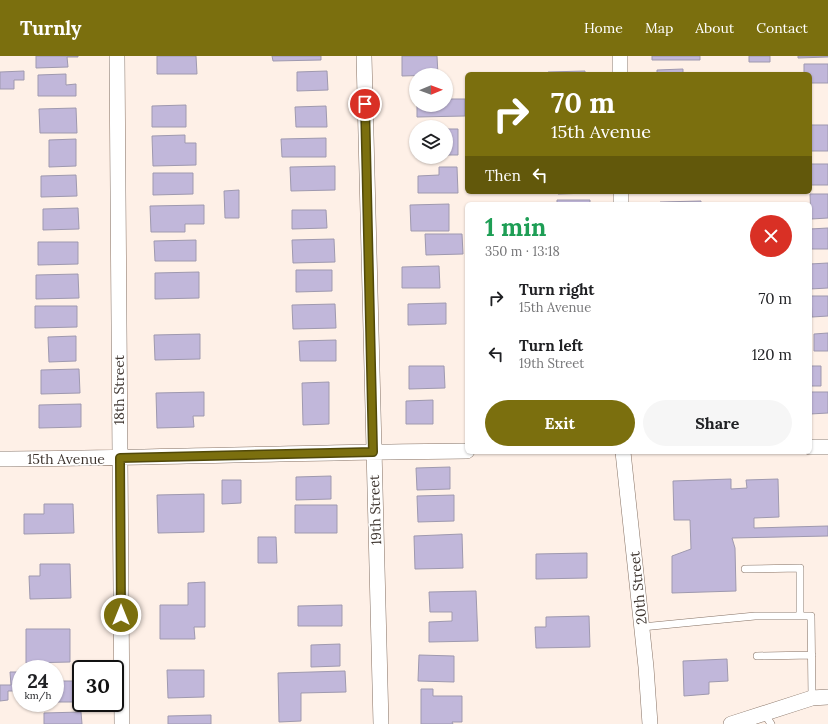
<!DOCTYPE html>
<meta charset="utf-8">
<style>
:root{--surface:#fff;--page:#f6f6f6;--text:#202124;--muted:#757577;--accent:#7b6f0e}
body{margin:0;font-family:Lora,serif;background:var(--page);color:var(--text);height:100vh;display:flex;flex-direction:column;font-size:15px;white-space:nowrap}
*{box-sizing:border-box;margin:0}
p{font-size:13px;color:var(--muted)}
.icon{flex:none;width:22px;height:22px;fill:none;stroke:currentColor;stroke-width:2;stroke-linecap:round;stroke-linejoin:round}
.map{position:relative;flex:1;overflow:hidden}
.drawer{position:absolute;left:465px;top:146px;width:347px;height:252px;display:flex;flex-direction:column;background:var(--surface);border-radius:6px;box-shadow:0 1px 3px #0004}
.drawer>*{flex:none}
.hud{position:absolute;left:465px;top:16px;width:347px;height:122px;border-radius:6px;box-shadow:0 1px 3px #0004;background:#7b6f0e;color:#fff;overflow:hidden}
.needle{width:26px;rotate:89deg}
.tools{position:absolute;left:409px;top:12px;display:grid;gap:8px}
.tools a{display:grid;place-items:center;width:44px;height:44px;border-radius:50%;background:var(--surface);box-shadow:0 1px 3px #0004;font-size:20px}
.speed{position:absolute;left:12px;top:604px;display:flex;gap:8px;font-size:20px;font-weight:700;text-align:center}
.speed>*{display:grid;place-content:center;width:52px;height:52px;border-radius:50%;background:var(--surface);box-shadow:0 1px 3px #0004;line-height:1}
.speed small{font-size:10px;font-weight:400}
.speed .limit{border:2px solid #111;border-radius:6px;background:#fff;color:#111}
.pin{position:absolute;display:grid;place-items:center;width:34px;height:34px;color:#fff;margin:-17px;border:2px solid #fff;border-radius:50%;box-shadow:0 1px 4px #0007}
.me{position:absolute;width:44px;margin:-22px;rotate:0deg;stroke-linejoin:round;filter:drop-shadow(0 0 3px #0008)}
.turn{display:flex;align-items:center;gap:14px;height:84px;padding:0 20px;font-size:18px}
.turn .icon{width:52px;height:52px;stroke-width:2.5}
.turn b{display:block;font-size:28px;line-height:34px}
.then{display:flex;align-items:center;height:38px;padding:0 20px;background:#0003;gap:8px;font-size:15px}
.round{display:grid;place-items:center;flex:none;width:42px;height:42px;border-radius:21px;background:var(--page)}
.summary{display:flex;align-items:center;justify-content:space-between;height:68px;padding:0 20px}
h1{font-size:24px;font-weight:700;line-height:30px;color:#1e9e55}
.button{display:flex;gap:8px;margin-top:auto;padding:8px 20px}
.button a{flex:1;height:46px;border-radius:24px;background:var(--accent);color:#fff;font-size:16px;font-weight:700;line-height:46px;text-align:center}
.button a+a{background:var(--page);color:var(--text)}
ul{padding:0;list-style:none}
li{display:flex;align-items:center;gap:12px;height:56px;padding:0 20px}
li div{flex:1}
li b{display:block;font-size:15px}
li em{font-style:normal}
header{display:flex;align-items:center;gap:24px;box-sizing:border-box;height:56px;padding:0 20px;background:var(--accent);color:#fff}
header strong{font-size:19px}
nav{display:flex;gap:22px;margin-inline-start:auto;font-size:14px}
.map>svg:first-child{display:block}
.building{fill:#c1b7da;stroke:#9f99af}
.lines{fill:none;stroke-linecap:round;stroke-linejoin:round}
.lane-casing{stroke:#867265;stroke-width:8}
.street-casing{stroke:#867265;stroke-width:16}
.lane{stroke:#fff;stroke-width:7}
.street{stroke:#fff;stroke-width:15}
.route-casing{stroke:#504809;stroke-width:10}
.route{stroke:#7b6f0e;stroke-width:7}
.labels{text-anchor:middle;stroke-width:3;stroke-linejoin:round;paint-order:stroke}
.street-label{font-size:14px;fill:#3e352f;stroke:#fff}
</style>
<header>
<strong>Turnly</strong>
<nav><a>Home</a><a>Map</a><a>About</a><a>Contact</a></nav>
</header>
<div class="map">
<svg width="828" height="668" viewBox="0 0 828 668">
<rect width="100%" height="100%" fill="#fef0e7"/>
<path class="building" d="M36 0H78V1H67L68 11 36 12Z
M157 0H196L197 18H157Z
M272 0H321V4L273 5Z
M402 0H437L438 19 402 20Z
M652 0H700V4H652Z
M749 0H770V6H749Z
M798 0H828V1L798 2Z
M804 8H828V27H810V18H804Z
M683 13V18H657V14Z
M24 15V24H14V33H0V16Z
M327 15 328 34 297 35V16Z
M585 15V18H548V16Z
M66 18V29L76 28V40H38V19Z
M446 43H465V60L417 61V49H446Z
M186 49V71H152V50Z
M326 50 327 71H296L295 51Z
M76 52 77 77H40L39 53Z
M810 69H828V95H810Z
M446 73H458V99H446Z
M185 79V87H196V109L153 110 152 80Z
M326 82V101H282L281 83Z
M76 83V110L49 111V84Z
M810 108H828V129H810Z
M335 110V134L291 135 290 111Z
M439 111H457L458 137H418V120L439 119Z
M153 117H193V138L153 139Z
M76 119 77 140 41 141V120Z
M239 134V162H225L224 135Z
M558 136H589V137L558 138Z
M810 138H828V162L811 163Z
M557 144H590V148H557Z
M701 145V148H660V146Z
M449 148V175H411L410 149Z
M204 149V168H185V176H151L150 150Z
M78 152 79 173 43 174V153Z
M292 154H326L327 172 292 173Z
M828 172V193H810V173Z
M425 178H462L463 198 426 199Z
M334 183 335 206 293 207 292 184Z
M196 184V205H155L154 185Z
M38 186H78V208L38 209Z
M828 207V232L810 233V208Z
M439 210 440 232H402V211Z
M296 214H332V235L296 236Z
M199 216V242L155 243V217Z
M78 218 79 242 36 243V219Z
M811 240H828V260L812 261Z
M446 247V268L408 269V248Z
M335 248 336 272 293 273 292 249Z
M35 250H77V271L35 272Z
M828 277V295H814V278Z
M200 278V303L155 304 154 279Z
M76 280V305L49 306 48 281Z
M336 284V305H300L299 285Z
M409 310H444L445 332 409 333Z
M810 310H821V330H810Z
M79 313 80 337 41 338V314Z
M329 326V368L303 369 302 327Z
M204 336V360H193L194 371 157 372 156 337Z
M810 336H828V357L810 358Z
M433 344V368H406V345Z
M81 348V371L39 372V349Z
M450 411V433L417 434 416 412Z
M331 420V443L296 444V421Z
M731 423V433L747 432 746 424 778 423 779 461 754 462V472L828 470V480L732 482 735 492 736 535 672 537V500L691 493 690 464H674L673 425Z
M222 424H241V447L222 448Z
M204 438V476L158 477 157 439Z
M454 439V465L418 466 417 440Z
M44 448H73L74 477 24 478V458H44Z
M295 449H337V477H295Z
M462 478 463 512 415 513 414 480Z
M258 481H276L277 507H258Z
M587 497V522L536 523V498Z
M40 508H70L71 542 30 543 29 520H40Z
M205 526V571H194L195 583H160V549H188V527Z
M476 535 478 585 429 586V566L452 565V556H430L429 536Z
M342 549V570H298V550Z
M589 560 590 591 536 592 535 571H546V561Z
M26 573H70V606L26 607Z
M340 588V610L311 611V589Z
M419 599 454 600V626L418 625Z
M727 603 728 625 709 626V638L684 640 683 605Z
M167 614H204V641L168 642Z
M345 615 346 636 301 637V665L279 666 278 617Z
M10 616H21V635H8V644L0 645V629H11Z
M55 625H79L80 646H55Z
M421 633H433V640H462V666H452L453 668H421Z
M81 656 82 668H44V657Z
M211 659V668H168V660Z"/>
<g class="lines">
<defs>
<path id="lane" d="M745 513 800 512V560
M642 571 755 560H811L812 642
M757 600 812 599
M764 657 771 668"/>
<path id="street" d="M117 0 122 668
M364 0 381 668
M620 0V18
M621 136V148
M810 391H828
M623 396 646 611 650 668
M0 403C156 402 311 396 467 395
M731 668 812 642 828 641"/>
</defs>
<use href="#lane" class="lane-casing"/>
<use href="#street" class="street-casing"/>
<use href="#lane" class="lane"/>
<use href="#street" class="street"/>
</g>
<g class="lines">
<defs>
<path id="route" d="M121 559 120 402 373 396 365 48"/>
</defs>
<use href="#route" class="route-casing"/>
<use href="#route" class="route"/>
</g>
<g class="labels">
<g class="street-label">
<text transform="translate(119 334) rotate(-90)" y="5">18th Street</text>
<text x="66" y="408">15th Avenue</text>
<text transform="translate(375 454) rotate(-92)" y="5">19th Street</text>
<text transform="translate(638 532) rotate(-96)" y="5">20th Street</text>
</g>
</g>
</svg>
<div class="tools">
<a><svg class="needle" viewBox="-14 -14 28 28"><path d="M0-13l5 13h-10z" fill="#e53935"/><path d="M0 13l5-13h-10z" fill="#757577"/></svg></a>
<a><svg class="icon" aria-label="layers" viewBox="0 0 24 24"><path d="M12 4l9 5-9 5-9-5zM3 14l9 5 9-5"/></svg></a>
</div>
<div class="speed"><div>24<small>km/h</small></div><div class="limit">30</div></div>
<div class="pin" style="left:365px;top:48px;background:#d93025"><svg class="icon" aria-label="arrive" viewBox="0 0 24 24"><path d="M6 21V4h12l-3 4 3 4H6"/></svg></div>
<svg class="me" style="left:121px;top:559px" viewBox="-20 -20 40 40"><circle r="17" fill="#7b6f0e" stroke="#fff" stroke-width="3"/><path d="M0-11L8 9 0 5-8 9z" fill="#fff"/></svg>
<div class="hud">
<div class="turn"><svg class="icon" aria-label="right" viewBox="0 0 24 24"><path d="M7 20v-9h11M14 6l5 5-5 5"/></svg><div><b>70 m</b>15th Avenue</div></div>
<div class="then">Then<svg class="icon" aria-label="left" viewBox="0 0 24 24"><path d="M17 20v-9H6M10 6l-5 5 5 5"/></svg></div>
</div>
<section class="drawer">
<div class="summary"><div><h1>1 min</h1><p>350 m · 13:18</p></div><a class="round" style="background:#d93025;color:#fff"><svg class="icon" aria-label="close" viewBox="0 0 24 24"><path d="M6 6l12 12M18 6L6 18"/></svg></a></div>
<ul>
<li><svg class="icon" aria-label="right" viewBox="0 0 24 24"><path d="M7 20v-9h11M14 6l5 5-5 5"/></svg><div><b>Turn right</b><p>15th Avenue</p></div><em>70 m</em></li>
<li><svg class="icon" aria-label="left" viewBox="0 0 24 24"><path d="M17 20v-9H6M10 6l-5 5 5 5"/></svg><div><b>Turn left</b><p>19th Street</p></div><em>120 m</em></li>
</ul>
<div class="button"><a>Exit</a><a>Share</a></div>
</section>
</div>
